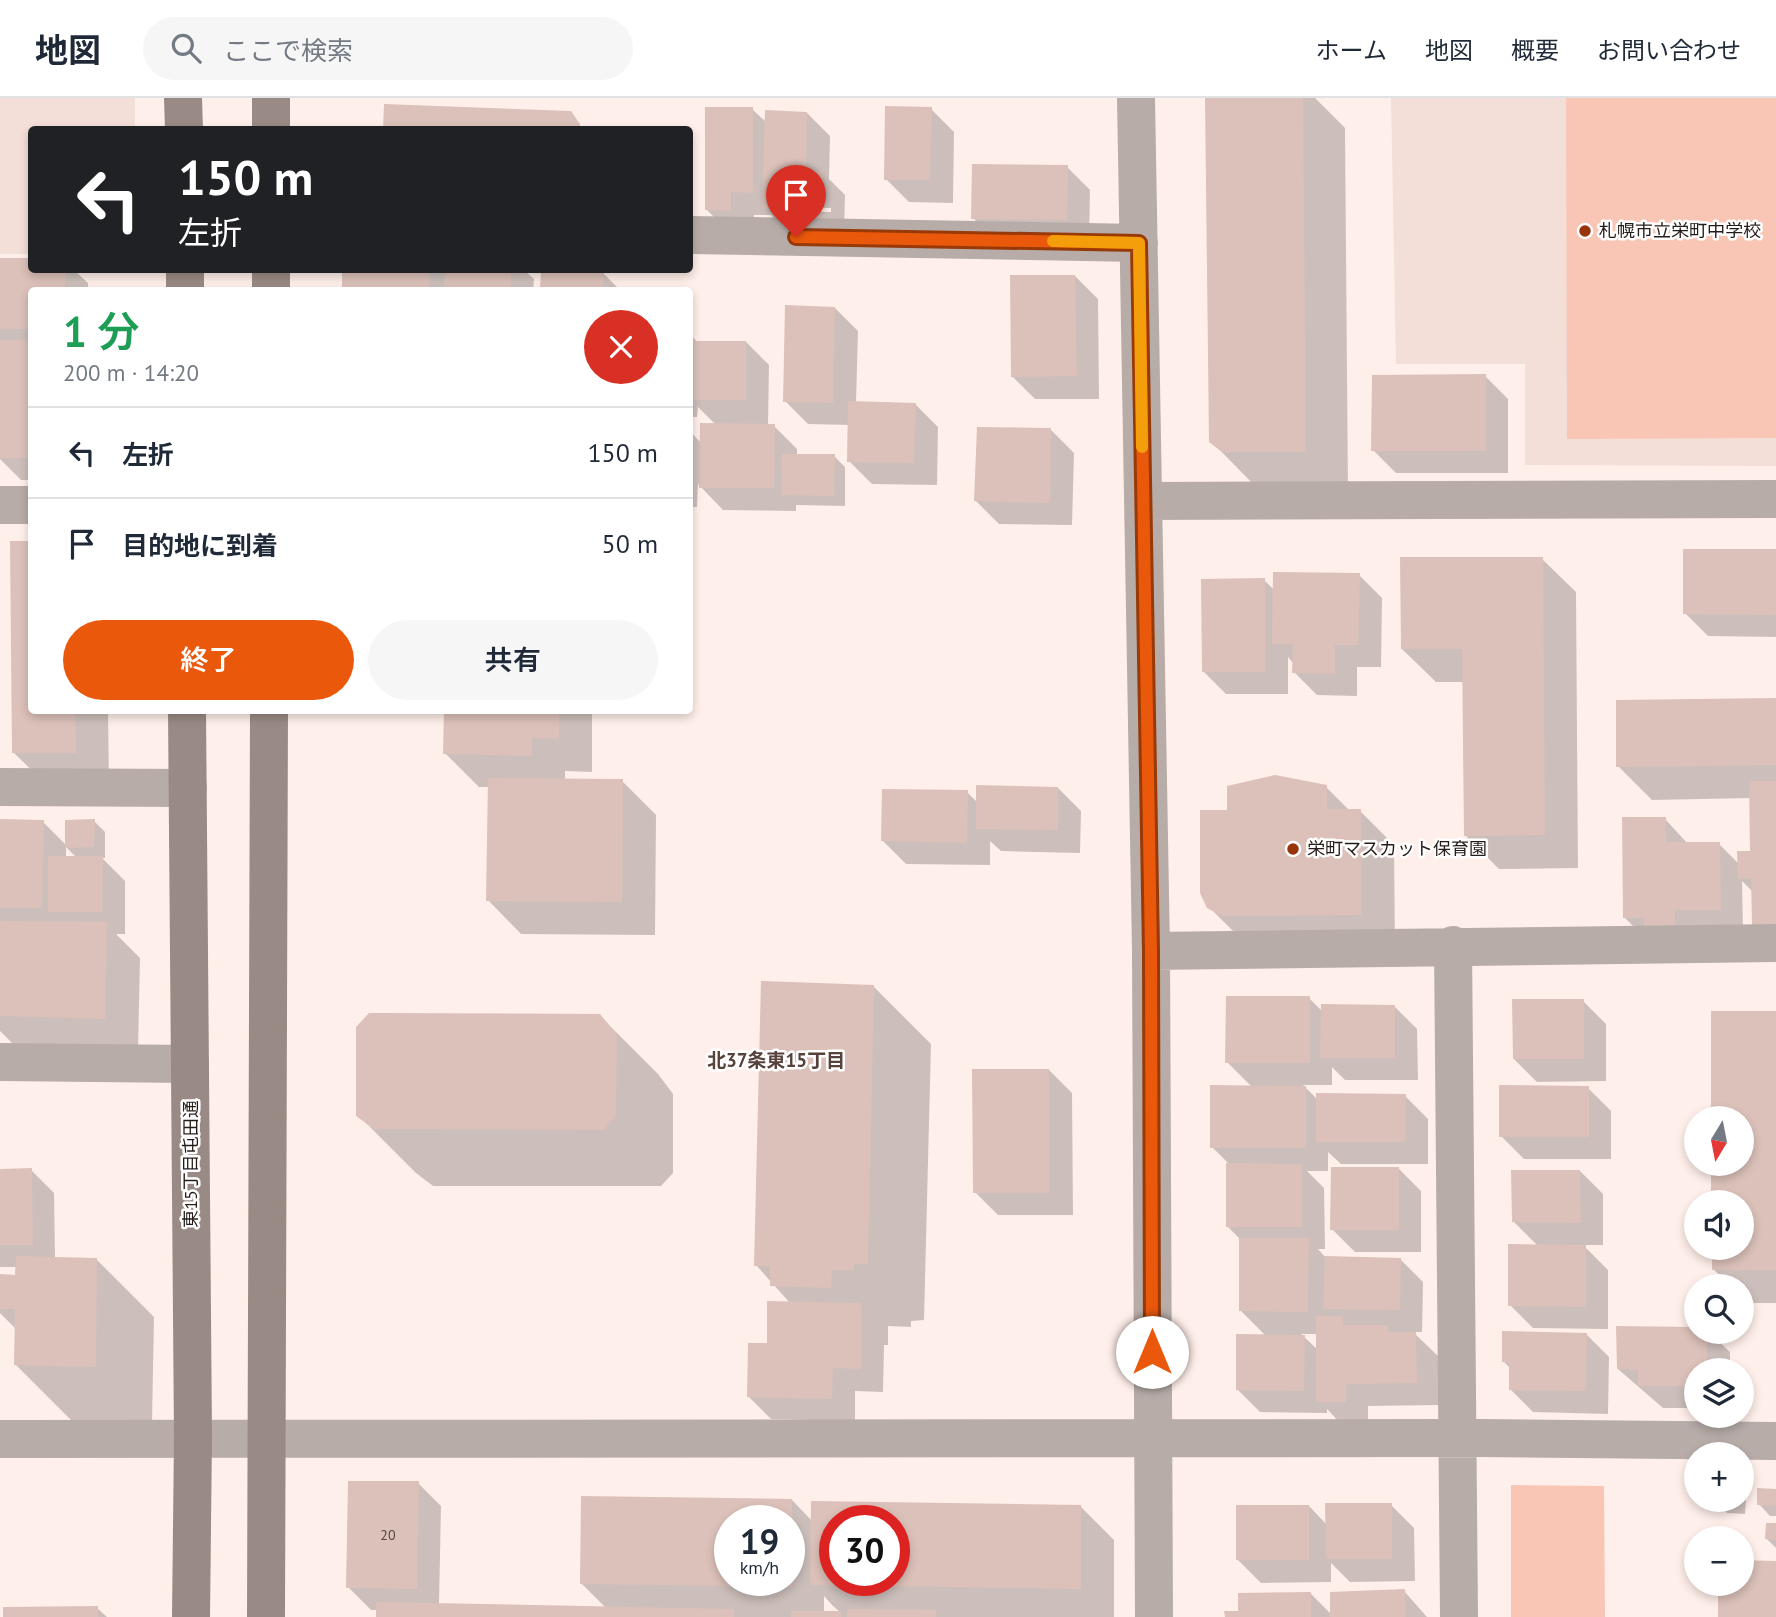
<!DOCTYPE html>
<html lang="ja">
<meta charset="utf-8">
<style>
:root{--surface:#fff;--page:#f6f6f7;--text:#1f2937;--muted:#747a83;--line:#e0e1e3;--accent:#ea580c}
body{margin:0;font-family:"PT Sans","Noto Sans JP",sans-serif;background:var(--page);color:var(--text);height:100vh;display:flex;flex-direction:column;font-size:26px;white-space:nowrap}
*{box-sizing:border-box;margin:0}
p{font-size:23px;color:var(--muted)}
.icon{flex:none;width:38px;height:38px;fill:none;stroke:currentColor;stroke-width:2;stroke-linecap:round;stroke-linejoin:round}
.map{position:relative;flex:1;overflow:hidden}
.side{position:absolute;left:28px;top:189px;width:665px;height:427px;display:flex;flex-direction:column;background:var(--surface);border-radius:7px;box-shadow:0 4px 10px #0003}
.side>*{flex:none}
.banner{position:absolute;left:28px;top:28px;width:665px;height:147px;border-radius:7px;box-shadow:0 4px 10px #0003;background:#202124;color:#fff;overflow:hidden}
.needle{width:46px;rotate:190deg}
.fabs{position:absolute;left:1684px;top:1008px;display:grid;gap:14px}
.fabs a{display:grid;place-items:center;width:70px;height:70px;border-radius:50%;background:var(--surface);box-shadow:0 4px 10px #0003;font-size:35px}
.speed{position:absolute;left:714px;top:1407px;display:flex;gap:14px;font-size:35px;font-weight:700;text-align:center}
.speed>*{display:grid;place-content:center;width:91px;height:91px;border-radius:50%;background:var(--surface);box-shadow:0 4px 10px #0003;line-height:1}
.speed small{font-size:18px;font-weight:400}
.speed .limit{border:10px solid #d22;background:#fff;color:#111}
.pin{position:absolute;display:grid;place-items:center;width:60px;height:60px;color:#fff;margin:-72px -30px;border-radius:50% 50% 50% 0;rotate:-45deg;box-shadow:0 0 7px #0007}
.pin .icon{rotate:45deg}
.me{position:absolute;width:77px;margin:-38px;rotate:0deg;stroke-linejoin:round;filter:drop-shadow(0 0 5px #0008)}
.turn{display:flex;align-items:center;gap:24px;height:147px;padding:0 35px;font-size:32px}
.turn .icon{width:91px;height:91px;stroke-width:2.5}
.turn b{display:block;font-size:49px;line-height:60px}
.round{display:grid;place-items:center;flex:none;width:74px;height:74px;border-radius:37px;background:var(--page)}
.headline{display:flex;align-items:center;justify-content:space-between;height:119px;padding:0 35px}
h1{font-size:42px;font-weight:600;line-height:52px;color:#1e9e55}
.button{display:flex;gap:14px;margin-top:auto;padding:14px 35px}
.button a{flex:1;height:80px;border-radius:42px;background:var(--accent);color:#fff;font-size:28px;font-weight:600;line-height:80px;text-align:center}
.button a+a{background:var(--page);color:var(--text)}
ul{padding:0;list-style:none}
li{display:flex;align-items:center;gap:21px;height:91px;padding:0 35px;border-top:2px solid var(--line)}
li div{flex:1}
li b{display:block;font-size:26px}
li em{font-style:normal}
header{display:flex;align-items:center;gap:42px;box-sizing:border-box;height:98px;padding:0 35px;background:var(--surface);border-bottom:2px solid var(--line)}
header strong{font-size:33px}
nav{display:flex;gap:38px;margin-inline-start:auto;font-size:24px}
.search{width:490px;height:63px;background:var(--page);display:flex;align-items:center;gap:18px;box-sizing:border-box;padding:0 24px;border-radius:38px;color:var(--muted);font-size:26px}
.map>svg:first-child{display:block}
.built{fill:#f3dfd8}
.park{fill:#f9c6b6}
.shadow{fill:#0003;fill-rule:evenodd}
.building{fill:#dbc1b9;fill-rule:evenodd}
.lines{fill:none;stroke-linecap:round;stroke-linejoin:round}
.street{stroke:#b7aca8;stroke-width:38}
.secondary{stroke:#9a8a85;stroke-width:38}
.route-casing{stroke:#983908;stroke-width:18}
.route{stroke:#ea580c;stroke-width:12}
.slow{stroke:#f59e0b;stroke-width:12}
.poi-dot{fill:#99330c;stroke:#fff;stroke-width:2.5}
.labels{text-anchor:middle;stroke-width:5;stroke-linejoin:round;paint-order:stroke}
.number-label{font-size:14px;fill:#524541}
.poi-label{font-size:18px;fill:#251c19;stroke:#fff;text-anchor:start}
.street-label{font-size:18px;fill:#251c19;stroke:#fff}
.neighbourhood-label{font-size:19px;font-weight:bold;fill:#56413b;stroke:#fff}
</style>
<header>
<strong>地図</strong>
<div class="search"><svg class="icon" aria-label="search" viewBox="0 0 24 24"><circle cx="10" cy="10" r="6"/><path d="M15 15l6 6"/></svg>ここで検索</div>
<nav><a>ホーム</a><a>地図</a><a>概要</a><a>お問い合わせ</a></nav>
</header>
<div class="map">
<svg width="1776" height="1519" viewBox="0 0 1776 1519">
<rect width="100%" height="100%" fill="#ffefea"/>
<path class="built" d="M0 0H135V31L32 32 31 156H0Z
M1391 0H1776V368L1525 367V266H1396Z"/>
<path class="park" d="M1566 0H1776V340L1567 341Z
M1511 1387 1604 1388 1605 1519H1511Z"/>
<path class="shadow" d="M1207 0H1315L1345 30 1348 396 1254 387 1211 343Z
M752 11 766 24 807 15 830 38 829 81 845 97 844 134 787 133 771 117H754L753 135 729 134 706 111ZM785 109 831 110V114L785 113Z
M931 11 954 34 953 105 909 104 886 81Z
M1067 69 1090 92 1089 144 996 143 973 120Z
M0 162 32 172H74L88 185V192H32V382H21L0 361Z
M344 172H524L534 181 533 192H343Z
M543 173 603 175 620 192H542Z
M1075 178 1098 201 1099 301H1035L1012 278Z
M835 210 858 233 856 305 915 306 938 329 937 387 872 386 849 363 850 327 808 326 785 303Z
M690 236 698 245 746 244 769 267 768 328H774L797 351V358H834L845 369V408L796 407V413L723 412 698 386 697 409H690V333L701 345 716 327 698 309 697 319H690Z
M1485 278 1508 301V375H1396L1373 352Z
M1051 332 1074 355 1072 427 999 426 976 403Z
M1776 453V539L1708 538 1685 515Z
M1542 461 1576 494 1578 770 1499 771 1465 737 1464 584H1436L1402 551Z
M1359 477 1382 500 1381 569H1357V598L1317 597 1294 574V566L1288 559V596H1226L1203 573 1264 482 1275 493Z
M1776 602V849L1753 794 1742 783 1743 834 1648 843 1625 820 1665 721 1688 746H1719L1739 766 1752 754 1751 700 1652 702 1618 668Z
M32 612H108L109 688H48L14 655Z
M446 612H592V674L565 673V682L622 683 656 717 655 837 521 836 488 802 489 689H479L445 655Z
M1326 689 1350 713H1360L1394 747 1395 850 1243 843 1209 809 1229 713Z
M1058 690 1081 713 1080 755 1001 753 990 743V767L906 766 883 743 967 694 978 705Z
M94 723 105 734V760H102L125 783V836H116L140 860 138 953 18 951 0 933V728L43 724 66 747ZM66 749 77 760H66Z
M873 888 931 946 924 1222 911 1223V1229L888 1228V1247H884L883 1294 855 1293V1323L771 1321 748 1298 768 1246 790 1205 756 1167Z
M1309 900 1322 913 1394 908 1417 931 1418 982H1345L1332 969V987H1303L1318 1002 1405 998 1428 1021V1066H1341L1328 1054V1073H1307L1324 1090 1325 1151H1318L1326 1160 1400 1161 1423 1184 1422 1234H1413L1439 1259V1307L1368 1308V1326H1341L1327 1311V1315L1260 1314 1237 1291 1266 1238 1240 1212V1141L1227 1128 1228 1065 1212 1049 1252 989 1227 964ZM1301 1236H1318V1252Z
M1583 903 1606 926V983L1537 984 1514 961Z
M1712 914H1776V1205H1747L1741 1199V1188H1731L1713 1171V1150H1741V1104H1713V1066H1741V1020H1713Z
M600 918 658 976 673 996V1075L661 1088H433L416 1075 358 1017Z
M1049 972 1072 995 1073 1117H998L975 1094Z
M1588 990 1611 1013V1061H1524L1501 1038Z
M1398 1070 1421 1093V1154H1355L1332 1131Z
M0 1072H31L54 1095 55 1160 96 1161 154 1219 152 1325 73 1324 16 1267V1231L0 1215V1178L17 1179V1169H0Z
M1580 1073 1603 1096V1147H1583L1608 1172V1231L1533 1230 1510 1207 1538 1148 1513 1123Z
M1696 1234H1709L1730 1254V1272H1696V1310H1663L1618 1271Z
M1586 1236 1609 1259 1608 1316 1533 1314 1510 1291 1511 1271 1504 1264Z
M418 1385 441 1408 439 1507 606 1510 582 1486 583 1400 792 1402 813 1424 1081 1409 1114 1442V1519H378V1512H371L348 1489ZM730 1423H789V1482H730ZM835 1423H894V1482H835ZM824 1498 832 1507 841 1515H824Z
M1776 1393V1418H1770L1759 1406Z
M1741 1398 1746 1402 1745 1416 1727 1415 1716 1404 1741 1402Z
M1391 1407 1414 1430 1415 1483 1350 1484 1331 1465V1484L1261 1485 1238 1462 1309 1408 1327 1427Z
M1776 1427V1450L1767 1441Z
M1404 1493 1427 1519H1226L1310 1495 1332 1517Z
M97 1510 107 1519H5Z"/>
<path class="building" d="M1205 0H1303L1306 354H1222L1209 344Z
M384 6 571 13 580 26V32H383Z
M885 8 932 9 930 82H884Z
M705 9H753V95L731 94V113L705 112Z
M765 12 807 14 806 72 823 73 822 112 762 111Z
M972 66 1068 67 1067 122 971 121Z
M0 160H32V172H66L65 192H32V231H0Z
M342 172H430L429 192H342Z
M445 172H511V192H444Z
M541 172 604 174 603 192H540Z
M1010 177H1075L1077 278 1011 279Z
M785 207 835 209 833 305 783 304Z
M0 242H32V360H0Z
M690 243H746V302H690Z
M1486 276V353H1371L1372 277Z
M848 303 916 305 914 365 847 364Z
M700 325 775 326 774 390H699Z
M977 329 1051 330 1050 405 974 403Z
M782 356H835L834 398 781 397Z
M10 443H32V612H75L76 655H12Z
M1683 451H1776V517L1683 516Z
M1400 459H1543L1545 737 1464 738 1462 551H1401Z
M1273 474 1360 475 1358 547H1335V576L1292 575 1293 546H1272Z
M1265 480 1266 574H1202L1201 481Z
M1776 600V667L1616 669V602Z
M444 612H559V641L532 640V658L443 656Z
M1275 677 1327 687V711H1361L1362 817 1222 818 1207 810 1200 795V712H1227V688Z
M488 680 623 681 622 804 486 803Z
M1749 683H1776V827H1752L1751 780 1738 781 1737 753H1750Z
M976 687 1058 689V732L976 731Z
M882 691 968 692 967 745 881 743Z
M1622 719H1666V744H1720L1721 812H1675V829H1644V820H1623Z
M0 721 44 722 42 810H0Z
M95 721 94 749 65 750V722Z
M48 758H103L102 814H48Z
M0 823 107 824 105 921 0 918Z
M761 883 874 887 868 1166H854V1172H832L831 1190 770 1188V1168H754Z
M1226 898H1310V965H1225Z
M1512 901H1584V961H1513Z
M1321 906 1395 907V960H1320Z
M1711 913H1776V1172H1712V1150H1741V1104H1711V1066H1741V1020H1711Z
M369 915 600 916 617 937 616 1017 604 1032 374 1031 356 1018V929Z
M972 971H1049L1050 1095H973Z
M1210 987 1306 988V1050H1210Z
M1499 987 1589 988V1039H1499Z
M1316 995 1406 996 1405 1044H1316Z
M1226 1065 1302 1066V1129H1226Z
M1331 1069H1399V1132H1330Z
M32 1070 33 1147H0V1071Z
M1511 1072H1580L1581 1125 1512 1124Z
M1239 1140H1309L1308 1214 1239 1213Z
M1508 1146 1586 1147V1209L1508 1208Z
M16 1158 97 1160 96 1269 14 1267 15 1211H0V1176L15 1177Z
M1325 1158 1401 1160 1400 1212 1323 1211Z
M767 1203 862 1205 861 1271 833 1270 832 1301 747 1299 748 1245H767Z
M1316 1218H1343V1227H1388V1234H1416L1417 1285 1346 1286V1304H1316Z
M1616 1228 1696 1229V1234H1707V1272H1696V1288H1638V1272L1617 1271Z
M1502 1233 1587 1235 1586 1293 1509 1292V1265L1502 1264Z
M1236 1236 1305 1237 1304 1293 1236 1292Z
M348 1383H419L417 1491 346 1490Z
M1757 1390 1776 1391V1408L1757 1407Z
M581 1398 792 1401V1445L789 1423H730V1482H791V1489L580 1486Z
M811 1403 1081 1407V1491L810 1487ZM835 1423H894V1482H835Z
M1325 1405H1392V1461H1326Z
M1236 1407H1309V1462H1236Z
M1766 1425H1776V1442L1765 1441Z
M1741 1462 1776 1463V1519H1718V1486H1741Z
M1405 1491 1406 1519H1330V1494Z
M1311 1494V1519H1225L1224 1513H1238V1495Z
M376 1504 734 1511V1519H376Z
M98 1508V1519H3V1509Z
M847 1511 936 1512V1519H847Z
M791 1513H841V1519H791Z"/>
<g class="lines">
<path class="street" d="M1136 0 1151 853 1154 1519
M690 137 1139 145
M1143 403 1776 401
M0 407H32
M0 689 188 690
M1453 847 1459 1519
M1151 853 1776 845
M0 964 190 966
M0 1341 1479 1340 1776 1343"/>
<path class="secondary" d="M183 0 184 32
M271 32V0
M185 172V192
M271 192V172
M187 612 193 1339 191 1519
M266 1519 269 612"/>
</g>
<g class="lines">
<defs>
<path id="route" d="M796 139 1139 145 1151 853 1152 1254"/>
</defs>
<use href="#route" class="route-casing"/>
<use href="#route" class="route"/>
<path class="slow" d="M1053 143 1139 145 1142 349"/>
</g>
<g class="poi-dot">
<circle cx="1585" cy="133" r="7"/>
<circle cx="1293" cy="751" r="7"/>
</g>
<g class="labels">
<g class="number-label">
<text x="388" y="1442">20</text>
</g>
<g class="poi-label">
<text x="1599" y="139">札幌市立栄町中学校</text>
<text x="1307" y="757">栄町マスカット保育園</text>
</g>
<g class="street-label">
<text transform="translate(191 1066) rotate(-90)" y="6">東15丁目屯田通</text>
</g>
<g class="neighbourhood-label">
<text x="776" y="969">北37条東15丁目</text>
</g>
</g>
</svg>
<div class="fabs">
<a><svg class="needle" viewBox="-14 -14 28 28"><path d="M0-13l5 13h-10z" fill="#e53935"/><path d="M0 13l5-13h-10z" fill="#747a83"/></svg></a>
<a><svg class="icon" aria-label="sound" viewBox="0 0 24 24"><path d="M4 9h4l5-4v14l-5-4H4zM17 9q2 3 0 6"/></svg></a>
<a><svg class="icon" aria-label="search" viewBox="0 0 24 24"><circle cx="10" cy="10" r="6"/><path d="M15 15l6 6"/></svg></a>
<a><svg class="icon" aria-label="layers" viewBox="0 0 24 24"><path d="M12 4l9 5-9 5-9-5zM3 14l9 5 9-5"/></svg></a>
<a>+</a>
<a>−</a>
</div>
<div class="speed"><div>19<small>km/h</small></div><div class="limit">30</div></div>
<div class="pin" style="left:796px;top:139px;background:#d93025"><svg class="icon" aria-label="arrive" viewBox="0 0 24 24"><path d="M6 21V4h12l-3 4 3 4H6"/></svg></div>
<svg class="me" style="left:1152px;top:1254px" viewBox="-20 -20 40 40"><circle r="19" fill="#fff"/><path d="M0-13L10 11 0 6-10 11z" fill="#ea580c"/></svg>
<div class="banner">
<div class="turn"><svg class="icon" aria-label="left" viewBox="0 0 24 24"><path d="M17 20v-9H6M10 6l-5 5 5 5"/></svg><div><b>150 m</b>左折</div></div>
</div>
<section class="side">
<div class="headline"><div><h1>1 分</h1><p>200 m · 14:20</p></div><a class="round" style="background:#d93025;color:#fff"><svg class="icon" aria-label="close" viewBox="0 0 24 24"><path d="M6 6l12 12M18 6L6 18"/></svg></a></div>
<ul>
<li><svg class="icon" aria-label="left" viewBox="0 0 24 24"><path d="M17 20v-9H6M10 6l-5 5 5 5"/></svg><div><b>左折</b></div><em>150 m</em></li>
<li><svg class="icon" aria-label="arrive" viewBox="0 0 24 24"><path d="M6 21V4h12l-3 4 3 4H6"/></svg><div><b>目的地に到着</b></div><em>50 m</em></li>
</ul>
<div class="button"><a>終了</a><a>共有</a></div>
</section>
</div>
